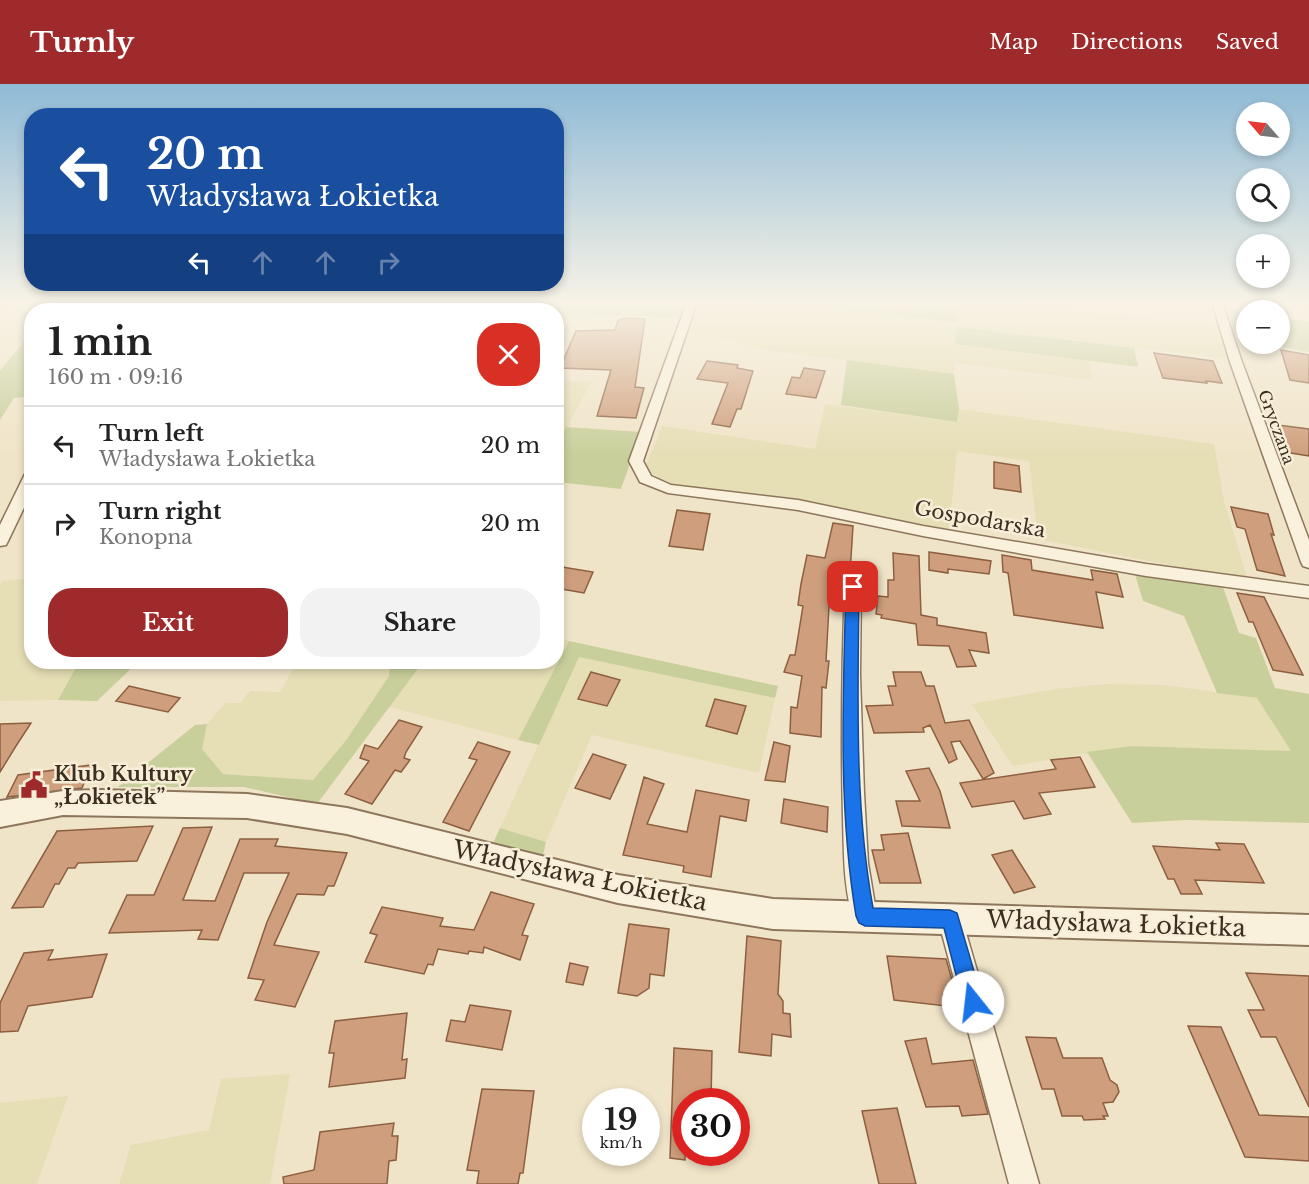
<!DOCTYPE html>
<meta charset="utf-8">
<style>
:root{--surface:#fff;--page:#f2f2f2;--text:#222;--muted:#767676;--line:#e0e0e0;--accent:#9e2a2b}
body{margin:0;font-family:"Libre Baskerville",serif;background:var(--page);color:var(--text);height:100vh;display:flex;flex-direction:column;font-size:22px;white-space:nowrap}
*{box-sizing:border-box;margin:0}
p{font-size:20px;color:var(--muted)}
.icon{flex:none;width:33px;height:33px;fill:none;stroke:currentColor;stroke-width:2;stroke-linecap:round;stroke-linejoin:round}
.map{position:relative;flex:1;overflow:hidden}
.details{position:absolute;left:24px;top:219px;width:540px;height:366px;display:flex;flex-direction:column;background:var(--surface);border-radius:24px;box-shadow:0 3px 9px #0003}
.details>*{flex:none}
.hud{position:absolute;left:24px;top:24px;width:540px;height:183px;border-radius:24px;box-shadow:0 3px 9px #0003;background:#1a4fa0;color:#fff;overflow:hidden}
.needle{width:39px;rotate:298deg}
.controls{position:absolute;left:1236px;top:18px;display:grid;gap:12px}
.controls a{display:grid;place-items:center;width:54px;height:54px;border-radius:50%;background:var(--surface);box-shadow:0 3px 9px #0003;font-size:30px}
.speed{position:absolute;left:582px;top:1004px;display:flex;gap:12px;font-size:30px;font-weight:700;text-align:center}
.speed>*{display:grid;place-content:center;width:78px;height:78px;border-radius:50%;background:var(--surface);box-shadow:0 3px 9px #0003;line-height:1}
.speed small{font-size:15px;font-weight:400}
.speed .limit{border:9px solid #d22;background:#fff;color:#111}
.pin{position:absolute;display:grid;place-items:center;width:51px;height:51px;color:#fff;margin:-26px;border-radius:12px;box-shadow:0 3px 9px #0006}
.me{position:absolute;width:66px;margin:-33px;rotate:344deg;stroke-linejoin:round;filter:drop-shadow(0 0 4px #0008)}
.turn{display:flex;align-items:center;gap:21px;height:126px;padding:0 24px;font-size:27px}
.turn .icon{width:78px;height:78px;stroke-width:2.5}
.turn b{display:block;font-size:42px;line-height:51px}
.lanes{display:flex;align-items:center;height:57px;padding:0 24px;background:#0003;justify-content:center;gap:30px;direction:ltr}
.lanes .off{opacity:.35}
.round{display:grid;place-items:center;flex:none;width:63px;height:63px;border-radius:24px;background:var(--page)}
.overview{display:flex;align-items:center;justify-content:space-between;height:102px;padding:0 24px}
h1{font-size:36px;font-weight:700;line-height:45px}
.action{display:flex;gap:12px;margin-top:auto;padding:12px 24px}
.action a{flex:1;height:69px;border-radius:24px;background:var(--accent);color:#fff;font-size:24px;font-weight:700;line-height:69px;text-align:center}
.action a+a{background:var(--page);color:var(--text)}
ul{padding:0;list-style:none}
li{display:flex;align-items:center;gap:18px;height:78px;padding:0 24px;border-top:2px solid var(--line)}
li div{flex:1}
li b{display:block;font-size:22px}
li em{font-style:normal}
header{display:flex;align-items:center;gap:36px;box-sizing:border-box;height:84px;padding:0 30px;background:var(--accent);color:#fff}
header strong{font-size:28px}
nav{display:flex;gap:33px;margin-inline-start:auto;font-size:21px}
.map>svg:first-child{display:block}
.farmland{fill:#e6deb5}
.green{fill:#c9cf9b}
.building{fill:#cf9f7d;stroke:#8d5f41;stroke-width:1.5}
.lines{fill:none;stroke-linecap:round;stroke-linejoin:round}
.minor-casing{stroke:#8d765c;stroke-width:3}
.tertiary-casing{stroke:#8d765c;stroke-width:4}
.minor{fill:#faf1dc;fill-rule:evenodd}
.tertiary{fill:#faf1dc;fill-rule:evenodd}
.route{fill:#1a73e8;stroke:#114b97;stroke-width:1.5}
.labels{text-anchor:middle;stroke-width:5;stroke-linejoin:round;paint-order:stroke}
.far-street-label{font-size:16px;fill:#3d2e20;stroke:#f7eed8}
.street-label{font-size:20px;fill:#3d2e20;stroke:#f7eed8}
.poi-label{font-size:20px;font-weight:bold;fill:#3d2e20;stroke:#f7eed8;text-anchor:start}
.near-street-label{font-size:24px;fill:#3d2e20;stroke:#f7eed8}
</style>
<header>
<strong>Turnly</strong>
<nav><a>Map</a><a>Directions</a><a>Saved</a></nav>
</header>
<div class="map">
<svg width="1309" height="1100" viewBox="0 0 1309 1100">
<rect width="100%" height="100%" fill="#f0e4c8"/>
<path class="farmland" d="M125 218H313L366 222 497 226H121Z
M700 218H775L956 238V218H1000L1221 242 1228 275 956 243V260L1089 277 1092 296 955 279 954 290 764 266 738 257 690 249Z
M819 218H902L919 220V228Z
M557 296 591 298 557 363Z
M825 320 957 338 959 325 1214 360 1224 417 1248 496 1193 488 1190 485 1038 455 1029 377 957 367 949 445 816 422 667 400 650 392 646 382 662 342 815 365Z
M31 494 32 578H79L58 616 0 617V501L3 497Z
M557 554 569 557 518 656 389 623 423 578H556Z
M579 573 775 614 759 689 592 651 546 758 500 744Z
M297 578H390L389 592 347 655 313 696 223 690 201 665 207 640 225 619H240L250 607 280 608Z
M1107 600 1165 601 1257 614 1291 667 1132 662 1013 682 972 620 1055 605Z
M290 990 270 1100H119L131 1061 209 1046 221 995Z
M68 1012 37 1100H0V1019Z"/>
<path class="green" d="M50 218H112L109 226H41Z
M313 218H688L685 234 559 229 557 235 556 226 366 222Z
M775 218H819L918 228V220L902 218H956V238Z
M1228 225 1246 228V254L1234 247Z
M1280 233 1309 238V268L1262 260H1280Z
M31 241V312L14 314 0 336V287L22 260Z
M956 243 1134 264 1138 283 955 260Z
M847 276 954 290 959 325 957 338 841 321Z
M566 343 641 348 621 405 557 398 556 363Z
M1134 487 1222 500 1239 549 1256 554 1275 604 1309 610V739L1186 736 1132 739 1087 668 1132 662 1291 667 1257 614 1217 609 1184 532 1143 517Z
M569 557 778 602 775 614 579 573 539 661 518 656Z
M79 578H138L97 617 58 616Z
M390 578H423L317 720 244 703H118L195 641 207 640 202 665 223 690 313 696 347 655 389 592Z
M500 744 546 758 543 771 493 759Z"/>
<path class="building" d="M625 234 645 235 635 303 644 304 636 334 597 332 611 286 560 284 576 247 615 246 618 236Z
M1281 266 1309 271V299L1290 296Z
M1154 269 1213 277 1222 299 1206 297 1207 299 1163 294Z
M707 277 738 281 737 284 753 287 741 325H737L730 343 712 340 728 299 697 295Z
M804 284 825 287 816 314 786 310 792 293 800 294Z
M1278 341 1309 345V372L1291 369Z
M994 378 1019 382 1021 408 994 404Z
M1231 423 1268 430 1274 451 1271 450 1285 492 1257 486 1245 445 1237 443Z
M677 426 710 430 703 466 669 462Z
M833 439 853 442 850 489 831 486 826 577H829L826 604 822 603 821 653 790 649 791 623 797 624 802 592 784 588 790 571H795L803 522 798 521 801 500 807 471 825 474Z
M929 468 991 477 989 490 948 485V489L929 486Z
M893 469 919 472 921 531 937 534V541L986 549 989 569 969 566 976 582 957 583 949 562 918 561 916 540 881 534 882 531 876 530 878 512 888 513V496H894Z
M1002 471 1031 476 1032 486 1093 496 1091 486 1117 490 1123 513 1096 508 1103 544 1014 531 1008 489 1003 488Z
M556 482 593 488 584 509 556 504Z
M1237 509 1264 513 1303 591 1273 586 1253 538H1249Z
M591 588 620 596 607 622 578 615Z
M893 588H921L926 602H934L945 639 969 636 994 689 983 695 960 657 951 658 957 675 949 679 930 641 923 644 924 648 874 649 866 622 893 621 888 602H896Z
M129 602 180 614 168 628 116 617Z
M715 615 746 622 737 650 706 642Z
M399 636 422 643 406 668 404 674 410 676 401 688 395 686 372 720 345 710 369 677 360 674 365 661 378 665Z
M31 639 16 662 0 688V640Z
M478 658 510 668 469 747 443 738 477 676 469 674Z
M774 658 790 662 785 698 765 696Z
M593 670 626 681 610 715 575 704Z
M1080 673 1095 703 1039 709 1051 730 1024 735 1014 717 972 723 960 699 1056 685 1051 676Z
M91 681 82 704 7 713 18 691Z
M929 684 940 707 950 744 902 742 896 717H920L906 687Z
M644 693 664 700 647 740 687 748 696 706 749 716 746 737 720 732 711 793 683 788 684 782 623 771Z
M784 715 828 723 827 748 781 739Z
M153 742 137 777 78 779 75 784H68L59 800H55L43 823 12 824 57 747Z
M212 743 183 816 215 817 240 755H278L275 762 347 769 334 802H328L324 811 297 810 274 861 319 868 295 923 255 916 264 896 248 894 267 838 289 789H244L218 856 198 855 202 846 109 849 127 811H154L183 744Z
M908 749 921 799H880L872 766H884L881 751Z
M1216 759 1244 760 1264 799 1195 796 1202 810H1181L1174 795H1168L1153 762 1220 766Z
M1012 766 1018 776 1035 803 1014 809 992 771Z
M491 808 534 820 522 851 528 852 520 876 484 863 483 869 469 867 468 870 438 865 433 881 428 880 424 890 365 878 377 851 370 849 382 823 443 834 440 842 474 846Z
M629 840 669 845 664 892 650 890 649 904 637 912 618 909Z
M747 852 781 857 778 910 783 917V929L790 930 791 953 772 950 771 972 739 968Z
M53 866 48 876 107 870 92 913 28 922 18 947 0 948V919L24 869Z
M887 872 946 875 956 910H943L946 922 894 916Z
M570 879 588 883 583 901 566 898Z
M1246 889 1309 892V1023L1276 953H1261L1248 926H1264Z
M470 921 511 927 502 966 446 957 451 936 465 938Z
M407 929 402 976 407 975 405 994 329 1003 334 969H329L335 937Z
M1188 942 1221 943 1259 1031 1309 1033V1077L1245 1073Z
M1026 953 1056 954 1063 974H1102L1110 996 1117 1001 1119 1008 1113 1018 1103 1019 1108 1032H1103L1105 1035 1084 1036 1082 1032H1062L1054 1005H1042Z
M926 954 932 980 973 976 988 1030 962 1032 959 1022 926 1023 905 957Z
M674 964 712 967 711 1017H686L685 1076 670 1074Z
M482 1005 534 1007 523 1089H520L518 1100H477L479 1087 467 1086Z
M897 1024 916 1100H879L862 1027Z
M394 1039 392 1052H398L396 1076 389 1077 387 1100H284L283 1093 314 1086 320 1048Z"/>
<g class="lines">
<defs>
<path id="minor" d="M0 218H7L0 223Z
M113 218H123L119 226H109Z
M687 218H697L643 377 651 392 671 401 798 416 923 442 1146 480 1309 502V514L1146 492 923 452 798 426 668 409 640 398 629 377Z
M1212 218H1222L1242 278 1309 456V484L1303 482 1301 478 1230 278Z
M32 386V407L8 457 6 461 0 462V441L25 390Z
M853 497 859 499 861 503 860 591 864 709 868 779 877 833 874 842 865 845 856 842C843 809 844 768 843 733 841 656 842 580 845 503L847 499Z
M950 823 959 826 962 835 1039 1100H1009L938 835 941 826Z"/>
<path id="tertiary" d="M100 706 247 710 347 724 618 791 773 815 1309 831V861L773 845 618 819 347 750 247 734 63 731 0 743V717L63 707Z"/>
</defs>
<use href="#minor" class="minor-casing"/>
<use href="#tertiary" class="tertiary-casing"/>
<use href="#minor" class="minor"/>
<use href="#tertiary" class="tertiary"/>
</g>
<linearGradient id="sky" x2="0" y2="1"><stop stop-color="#8fbad6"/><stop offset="0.59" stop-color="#f8f3e6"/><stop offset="1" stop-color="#f8f3e6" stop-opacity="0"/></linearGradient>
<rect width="1309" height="372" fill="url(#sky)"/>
<path class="route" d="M853 498 859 503C858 609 854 719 873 824L950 826 957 829 983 918 980 925 973 928 966 925 963 918 944 844 865 842 859 839 856 832C838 724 843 612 846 503Z"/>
<defs>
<symbol id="civic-bare" viewBox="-9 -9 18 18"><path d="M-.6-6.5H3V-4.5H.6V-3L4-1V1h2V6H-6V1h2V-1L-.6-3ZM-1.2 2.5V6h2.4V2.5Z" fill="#9e2a2b" stroke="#f7eed8" stroke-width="2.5" paint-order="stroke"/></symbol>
</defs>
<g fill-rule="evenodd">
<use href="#civic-bare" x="15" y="682" width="38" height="38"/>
</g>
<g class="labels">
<g class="far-street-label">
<text transform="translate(1277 343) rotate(70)" y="6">Gryczana</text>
</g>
<g class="street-label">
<text transform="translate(980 435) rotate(10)" y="7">Gospodarska</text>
</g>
<g class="poi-label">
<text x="54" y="697">Klub Kultury<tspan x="54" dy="23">„Łokietek”</tspan></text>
</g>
<g class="near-street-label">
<text transform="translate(580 792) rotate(12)" y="8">Władysława Łokietka</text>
<text transform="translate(1116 840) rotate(2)" y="8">Władysława Łokietka</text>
</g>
</g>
</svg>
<div class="controls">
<a><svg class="needle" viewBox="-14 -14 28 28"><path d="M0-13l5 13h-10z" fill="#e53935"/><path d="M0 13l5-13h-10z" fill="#767676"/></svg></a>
<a><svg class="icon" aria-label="search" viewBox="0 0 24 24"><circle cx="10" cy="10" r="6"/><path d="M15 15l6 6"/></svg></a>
<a>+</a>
<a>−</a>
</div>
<div class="speed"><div>19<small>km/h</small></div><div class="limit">30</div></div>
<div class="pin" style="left:853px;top:503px;background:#d93025"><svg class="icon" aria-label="arrive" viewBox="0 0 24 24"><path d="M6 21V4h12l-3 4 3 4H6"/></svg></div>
<svg class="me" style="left:973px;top:918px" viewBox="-20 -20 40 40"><circle r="19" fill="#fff"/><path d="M0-13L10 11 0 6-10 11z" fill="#1a73e8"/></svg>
<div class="hud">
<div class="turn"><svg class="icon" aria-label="left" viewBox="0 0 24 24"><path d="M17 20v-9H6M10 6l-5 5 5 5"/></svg><div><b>20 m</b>Władysława Łokietka</div></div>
<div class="lanes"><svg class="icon" aria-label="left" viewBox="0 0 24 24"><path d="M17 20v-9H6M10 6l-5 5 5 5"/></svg><svg class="icon off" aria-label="ahead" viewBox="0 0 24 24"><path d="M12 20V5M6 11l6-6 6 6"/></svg><svg class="icon off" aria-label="ahead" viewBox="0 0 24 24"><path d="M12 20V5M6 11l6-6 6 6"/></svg><svg class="icon off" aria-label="right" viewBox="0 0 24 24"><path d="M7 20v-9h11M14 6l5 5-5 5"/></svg></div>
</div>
<section class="details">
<div class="overview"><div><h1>1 min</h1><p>160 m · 09:16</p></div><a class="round" style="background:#d93025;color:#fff"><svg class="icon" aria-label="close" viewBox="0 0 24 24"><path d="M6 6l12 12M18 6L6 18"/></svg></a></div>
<ul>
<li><svg class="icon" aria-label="left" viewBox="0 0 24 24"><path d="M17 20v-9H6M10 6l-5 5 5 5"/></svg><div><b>Turn left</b><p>Władysława Łokietka</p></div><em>20 m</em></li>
<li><svg class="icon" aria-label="right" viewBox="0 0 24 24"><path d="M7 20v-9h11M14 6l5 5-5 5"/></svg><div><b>Turn right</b><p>Konopna</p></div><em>20 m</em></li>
</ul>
<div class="action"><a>Exit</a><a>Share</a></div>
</section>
</div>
